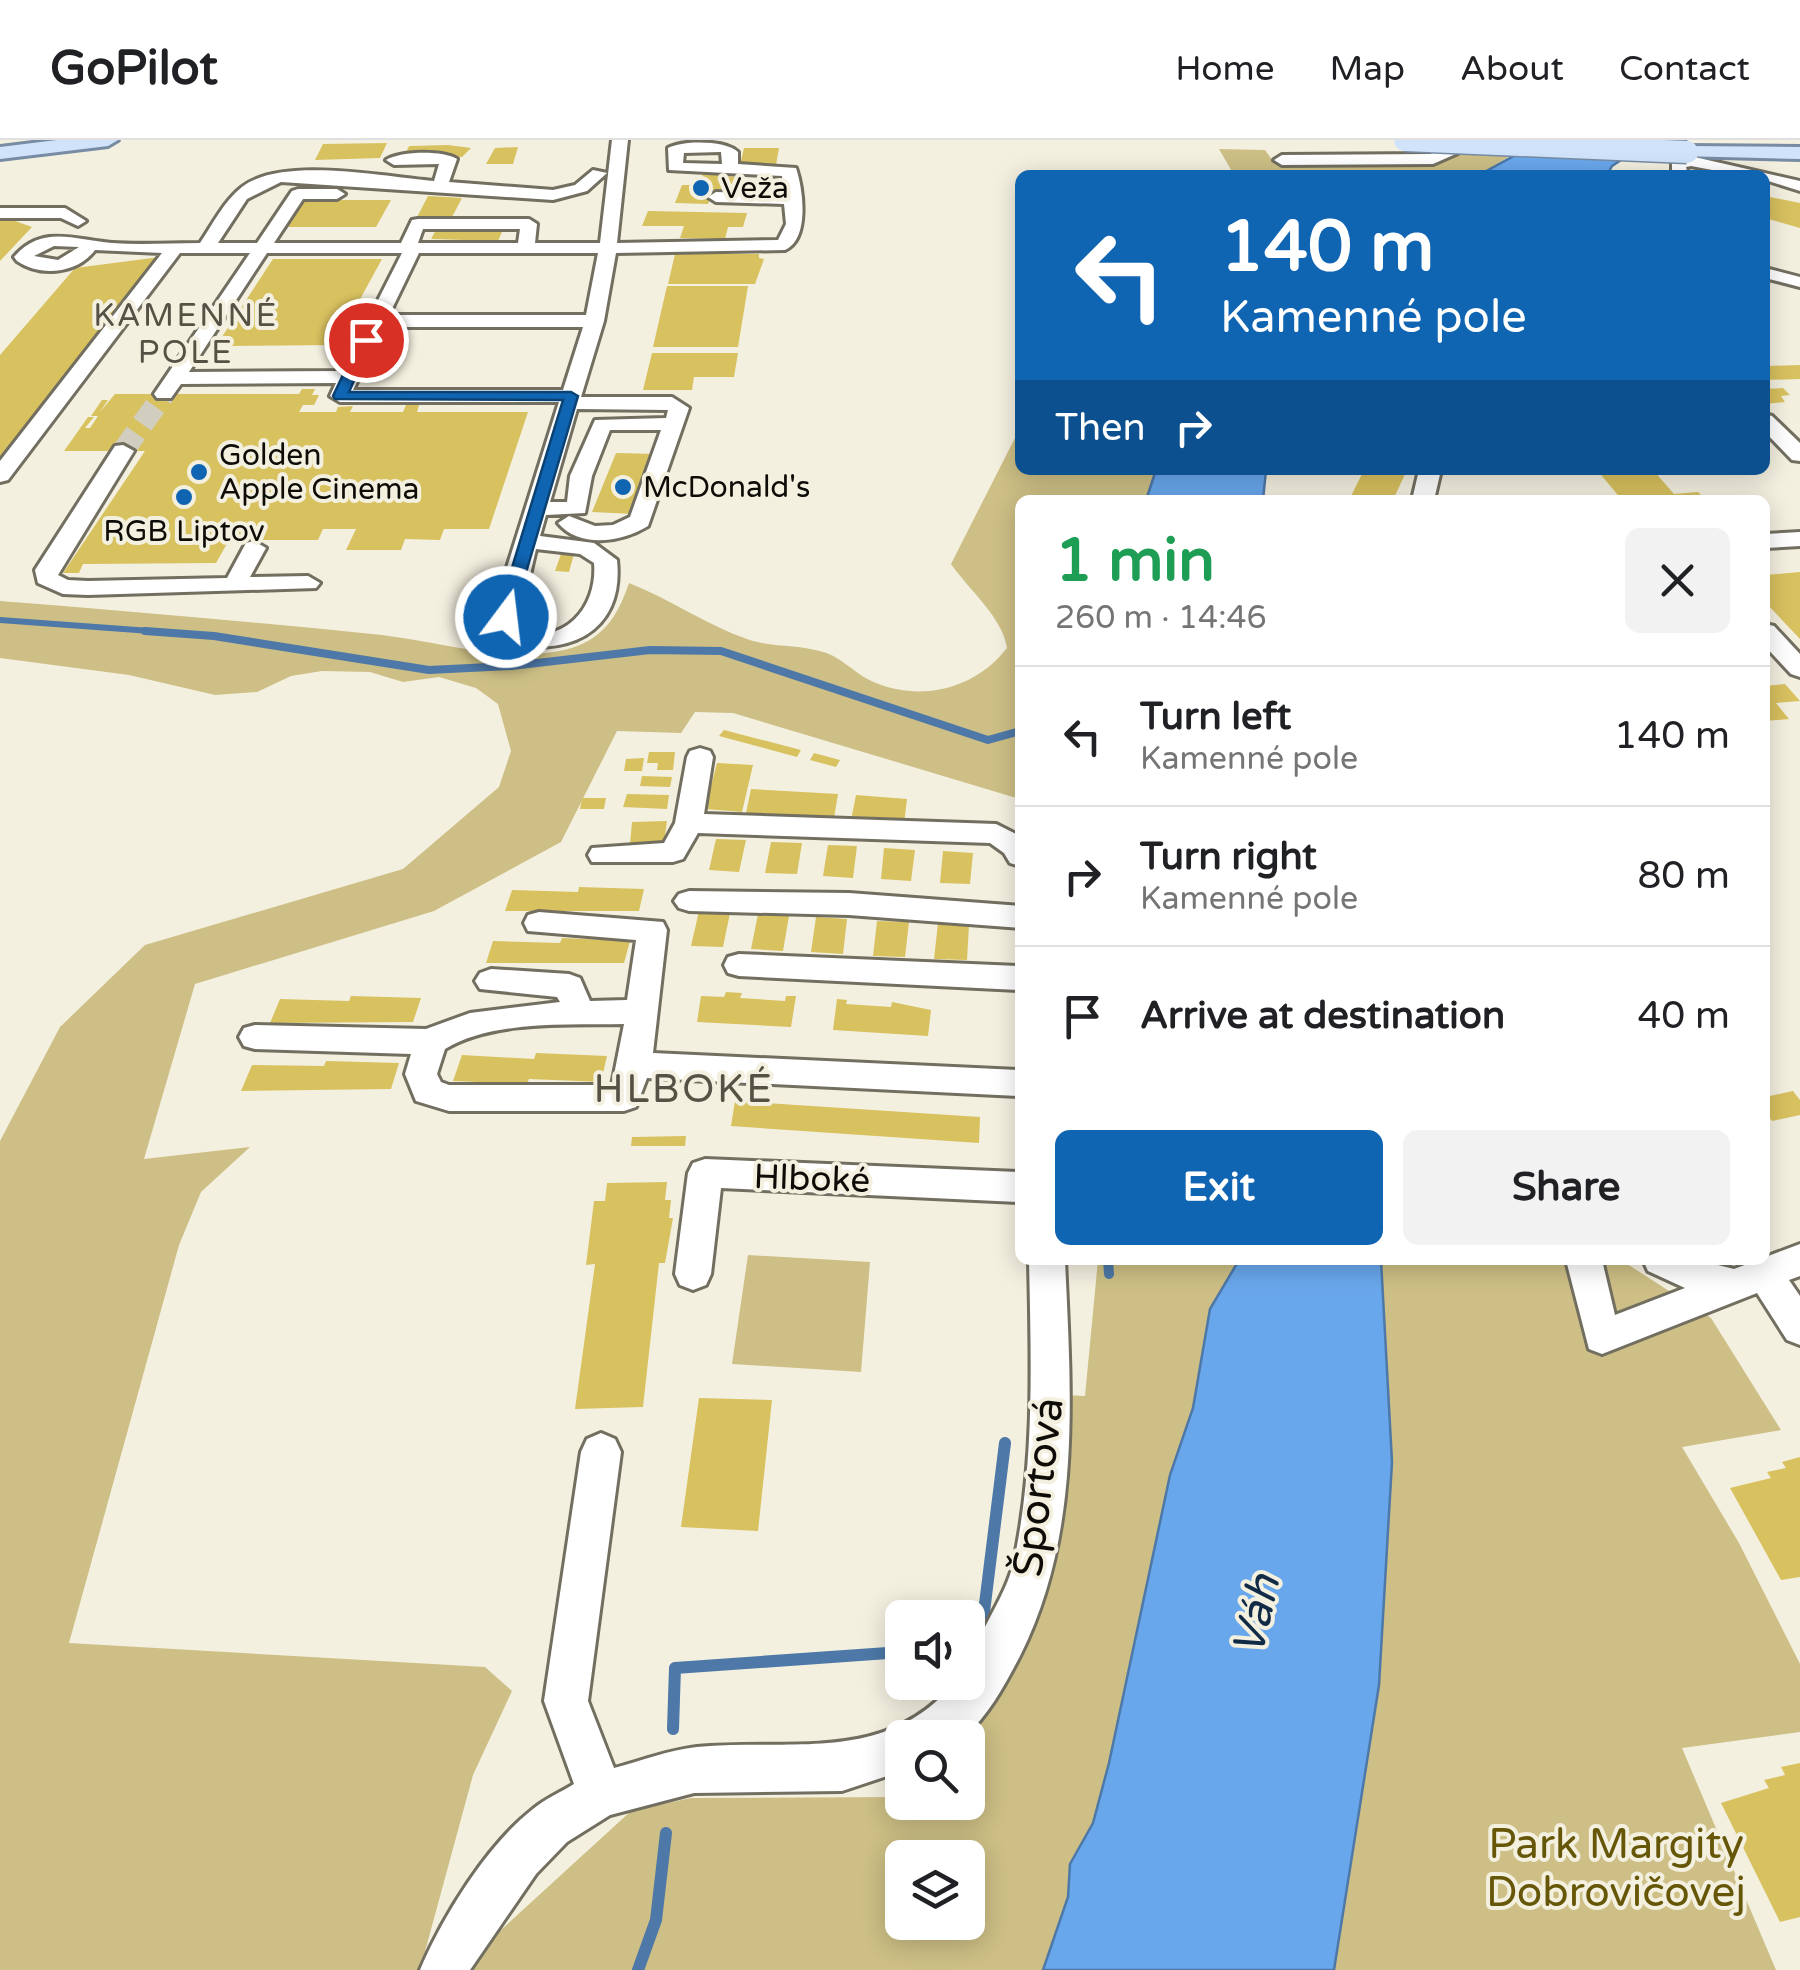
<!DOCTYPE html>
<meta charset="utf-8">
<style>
:root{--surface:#fff;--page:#f2f2f2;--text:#202124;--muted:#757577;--line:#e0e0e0;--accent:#1065b3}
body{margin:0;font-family:"Varela Round",sans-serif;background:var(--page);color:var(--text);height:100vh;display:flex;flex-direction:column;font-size:38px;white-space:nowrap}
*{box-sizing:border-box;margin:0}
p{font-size:32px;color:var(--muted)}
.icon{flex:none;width:55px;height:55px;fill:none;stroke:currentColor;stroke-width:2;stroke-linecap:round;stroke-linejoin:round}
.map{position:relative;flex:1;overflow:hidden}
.panel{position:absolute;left:1015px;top:355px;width:755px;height:770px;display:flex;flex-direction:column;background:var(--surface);border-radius:15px;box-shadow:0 5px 25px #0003}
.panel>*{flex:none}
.banner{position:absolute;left:1015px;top:30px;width:755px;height:305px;border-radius:15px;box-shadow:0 5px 25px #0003;background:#1065b3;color:#fff;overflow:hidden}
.fabs{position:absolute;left:885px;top:1460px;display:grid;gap:20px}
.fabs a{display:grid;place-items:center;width:100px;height:100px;border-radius:15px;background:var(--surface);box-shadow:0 5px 25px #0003;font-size:50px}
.pin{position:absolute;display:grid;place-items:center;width:85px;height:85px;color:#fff;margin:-42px;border:5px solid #fff;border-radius:50%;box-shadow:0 2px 10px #0007}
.me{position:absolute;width:110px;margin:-55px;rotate:15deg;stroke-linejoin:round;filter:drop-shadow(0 0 8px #0008)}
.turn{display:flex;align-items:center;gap:35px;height:210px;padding:0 40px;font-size:45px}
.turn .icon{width:130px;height:130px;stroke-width:2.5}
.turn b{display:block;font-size:70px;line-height:85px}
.then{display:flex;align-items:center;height:95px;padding:0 40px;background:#0003;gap:20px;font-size:38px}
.round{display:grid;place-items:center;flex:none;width:105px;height:105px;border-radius:15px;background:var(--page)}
.headline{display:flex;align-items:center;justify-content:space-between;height:170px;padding:0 40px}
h1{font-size:60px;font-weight:700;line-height:75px;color:#1e9e55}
.cta{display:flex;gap:20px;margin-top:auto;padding:20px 40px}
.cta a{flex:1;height:115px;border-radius:15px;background:var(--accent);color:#fff;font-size:40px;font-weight:700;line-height:115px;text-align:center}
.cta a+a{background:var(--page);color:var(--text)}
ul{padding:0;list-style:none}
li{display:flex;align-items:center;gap:30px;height:140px;padding:0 40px;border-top:2px solid var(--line)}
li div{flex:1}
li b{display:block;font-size:38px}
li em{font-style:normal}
header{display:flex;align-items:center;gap:60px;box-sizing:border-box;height:140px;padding:0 50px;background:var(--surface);border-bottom:2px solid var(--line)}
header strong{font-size:48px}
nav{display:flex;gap:55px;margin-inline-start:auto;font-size:35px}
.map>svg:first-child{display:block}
.green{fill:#cdbf85;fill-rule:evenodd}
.water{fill:#69a7ec;stroke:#4d78a7;stroke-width:2.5}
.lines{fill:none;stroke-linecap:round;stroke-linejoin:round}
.stream-far3{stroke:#4d78a7;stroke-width:6}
.stream-far2{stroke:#4d78a7;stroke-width:8}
.stream-far1{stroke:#4d78a7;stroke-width:10}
.stream{stroke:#4d78a7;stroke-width:12}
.building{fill:#d8c15f}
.minor-tunnel{stroke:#d1cebf;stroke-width:22;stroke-dasharray:22 11;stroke-linecap:butt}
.minor-casing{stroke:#726f61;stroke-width:6}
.major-casing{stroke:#778ca3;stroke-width:6}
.minor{fill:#fff;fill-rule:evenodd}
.major{fill:#d0e3fa;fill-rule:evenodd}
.major-bridge-casing{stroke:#778ca3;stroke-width:25;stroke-linecap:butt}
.major-bridge{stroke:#d0e3fa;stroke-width:22}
.route{fill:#1065b3;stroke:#0a4274;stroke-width:2.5}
.poi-dot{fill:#1065b3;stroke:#f4f0e0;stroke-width:4}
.labels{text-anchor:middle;stroke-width:8;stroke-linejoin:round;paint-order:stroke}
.far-poi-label{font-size:30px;fill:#0d0c07;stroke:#f4f0e0;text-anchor:start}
.far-quarter-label{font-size:32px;letter-spacing:2.5px;fill:#555245;stroke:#f4f0e0}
.street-label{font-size:35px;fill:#0d0c07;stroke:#f4f0e0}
.quarter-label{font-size:40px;letter-spacing:2.5px;fill:#555245;stroke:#f4f0e0}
.near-street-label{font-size:42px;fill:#0d0c07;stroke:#f4f0e0}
.near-park-label{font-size:42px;fill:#665608;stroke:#f4f0e0}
.near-water-label{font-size:45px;font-style:italic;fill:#112b46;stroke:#f4f0e0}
</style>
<header>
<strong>GoPilot</strong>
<nav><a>Home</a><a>Map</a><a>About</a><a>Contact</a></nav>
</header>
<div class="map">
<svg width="1800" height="1830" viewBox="0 0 1800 1830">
<rect width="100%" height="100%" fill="#f4f0e0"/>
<path class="green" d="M1410 8 1515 13 1478 35H1234L1219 9 1265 10 1275 24 1406 23Z
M1020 288V330H1156L1146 360H1020V659L733 573 695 572 681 593 617 591 561 702 434 771 195 844 144 1019 250 1007 201 1052 179 1105 69 1503 485 1527 512 1551 473 1635 420 1830H0V1001L60 887 145 805 403 729 499 647 511 611 498 564 476 548 439 537 403 542 370 532 322 531 291 536 257 552 215 555 129 535 0 518V461C127 471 255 482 382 495 441 502 504 523 564 510 602 501 617 478 629 443 670 459 706 485 747 499 772 508 798 504 823 512 842 517 857 536 876 543 924 562 976 548 1007 508 1003 478 969 450 951 424Z
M748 1115 870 1122 861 1232 732 1224Z
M1098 1120H1239L1210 1169 1193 1268 1170 1335 1109 1623 1093 1683 1070 1724 1068 1757 1043 1830H469L478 1811 631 1671 691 1658 902 1657V1662H968V1598H902V1613L889 1601 968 1542 1006 1469 1030 1366 1043 1254 1085 1256ZM902 1718H968V1782H902Z
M1381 1120H1621L1711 1178 1781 1290 1682 1307 1739 1403 1800 1524V1592L1682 1608 1776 1830H1334L1379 1545 1392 1322Z"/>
<path class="water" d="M1543 0 1624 18 1612 26 1607 35H1479Z
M1156 330H1266L1263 360H1146Z
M1239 1120H1381L1392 1322 1379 1545 1334 1830H1043L1068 1757 1070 1724 1093 1683 1109 1623 1170 1335 1193 1268 1210 1169Z"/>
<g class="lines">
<path class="stream-far3" d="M0 480 178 493"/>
<path class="stream-far2" d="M145 491 214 496 429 530 511 526 650 510 721 511 988 600 1020 591"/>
<path class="stream-far1" d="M1108 1120 1109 1134"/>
<path class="stream" d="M968 1506 983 1480 1005 1303
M673 1589 675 1528 902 1512
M638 1830 656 1780 666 1693"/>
</g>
<path class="building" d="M387 3 380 18 315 20 323 4Z
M448 5 471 8 462 17 405 15 409 6Z
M518 7 513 24H486L495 8Z
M744 8H779L776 25H740Z
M725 33 724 36 742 37 739 47 713 50 708 64 675 63 682 45H691L705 33Z
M428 56 462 58 451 79H416Z
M1765 56 1800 63V88L1765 78Z
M304 60H391L376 87H287Z
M648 71 747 73 743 87H728L725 99 680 98 684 86H642Z
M0 81H15L32 87 0 121Z
M505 85 498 101 431 99 437 88Z
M675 114H759V118L764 119 755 144H668Z
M160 117 0 319V215L75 128Z
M273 119H382L335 205 216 206Z
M667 146H748L738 207H653Z
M652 213H738L734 237H694L692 250H643Z
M1800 225V239L1765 240V226Z
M1783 248 1790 255 1781 256 1785 262 1765 264V249Z
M302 249H315L312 255H319L314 265H303L299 272H336L338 267 353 266 350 272H403L406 265H419L417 272H528L489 389H444L440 400 405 399 401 410H346L356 389H323L318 400H229L216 423 83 424 79 433H63L145 311H64L88 277H94L85 288H90L98 276H91L102 260H108L100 272 115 254H299Z
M616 313 657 314 634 374 592 372Z
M1364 330H1407L1393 360H1349Z
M1597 330H1653L1674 354 1698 352 1706 360H1622Z
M561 414H574L569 432 555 431Z
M1800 432V499L1765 462V435Z
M1785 544 1800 561 1776 563 1789 579 1765 581V546Z
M724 590 801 610 797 617 719 596Z
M649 612H675L673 630H657L658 623H647Z
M814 613 840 620 836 627 810 620Z
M644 618 642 631H624L626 619Z
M717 623 753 625 742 672 705 669Z
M642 636 672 637 670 647 640 646Z
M751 649 838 654 834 678 746 673Z
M627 654 669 655 667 669 623 667Z
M856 655 907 659 904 684 851 680Z
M582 658H606L604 669H580Z
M667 681 664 703 630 704 632 682Z
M716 699 746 700 739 732 709 730Z
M771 702 802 703 797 734 765 733Z
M828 705 857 706 853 738 823 736Z
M884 708 915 710 911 741 881 739Z
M943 711 973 713 970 744 940 743Z
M579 747 644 749 639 771H505L512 750 578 752Z
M699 771 730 773 723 807 691 806Z
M758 774 789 776 783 811 751 809Z
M816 777 847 779 843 814 811 812Z
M877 781 909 782 905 817 873 816Z
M938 783 969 785 967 820 934 819Z
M562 798 630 801 624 823H486L493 801 560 803Z
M726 852 742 853 740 858 785 861 786 856H796L791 887 697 882 701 856 724 857Z
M351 856 421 858 413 882 270 883 280 859 349 861Z
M837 859 847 860 846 864 891 867 892 862 931 870 928 896 833 890Z
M536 913 607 916 601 942 529 939 527 944 453 941 462 915 534 919Z
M326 921 399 923 391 949 241 951 252 925 324 926Z
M1793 951 1800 960V975L1772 981 1765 972V957Z
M735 961 980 977 979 1003 731 986Z
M686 996 685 1006H631L632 997Z
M667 1042 665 1060H671L669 1078H673L665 1123H659L643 1267 575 1269 595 1124 586 1125 594 1061H605L607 1043Z
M699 1258 772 1260 758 1391 681 1387Z
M1800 1317V1437L1781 1440 1730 1348 1771 1338 1767 1332 1786 1328 1782 1322Z
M1800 1623V1777L1780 1782 1721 1663 1769 1648 1764 1640 1785 1635 1781 1627Z"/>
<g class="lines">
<path class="minor-tunnel" d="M123 311 164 254"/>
<defs>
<path id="minor" d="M612 0H628L617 103 778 100 786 84 784 64 716 62 708 57 716 52 784 54 782 36 669 30 668 8C683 0 726 0 738 12V24L796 28C803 49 810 99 785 110L616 113 604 181 581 257H672L689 268 648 386C622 402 580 409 558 383L569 376 595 386 613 385 630 377 661 290H610L592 336 585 373 546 375 540 396 594 403 617 420C625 495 563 519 500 501L493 490 504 437 559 262H340L330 256 336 243 181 244 171 258H157L154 254 250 113H180L8 340 0 342V321L162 113 95 110C77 134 40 137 17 121L14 117C42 84 75 100 112 103 141 105 171 103 200 103 213 84 224 61 242 47 282 16 384 37 434 41L439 24 394 25 386 20C400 11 443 10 457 19L449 42 553 50 575 45 593 30 607 33 587 51 553 60 281 42 247 59 218 103H257L292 51 298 49H337L345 54 337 59H303L274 103H401L412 80 418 79H529L537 84 535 103H600ZM684 13 721 12 722 24 683 23ZM423 89H520L518 103H418ZM54 106 79 107 58 120 34 116ZM267 113H402L342 231 189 232ZM419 113H598L586 175H389ZM384 187H583L563 250H353ZM577 269 668 270 666 278 595 280 570 336 567 362H550ZM536 409 580 414 594 423C598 467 564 507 517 490Z
M1452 5 1458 7V13L1433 24 1282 25 1274 20 1282 15 1430 14Z
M1690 16 1800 41V51L1765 40V35H1739L1691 26 1686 27 1688 35H1672V22Z
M0 68H65L86 81 78 86 61 78H0Z
M1765 128 1800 137V147L1765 138Z
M1765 274 1772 276 1800 303V321L1792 320 1765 292Z
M123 305 134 311 58 435 68 440 88 441 227 438 246 403 254 401 266 408 250 437 308 436 320 443 316 448 88 455 63 454 38 443 35 430 115 306Z
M1419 330H1441L1434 360H1412Z
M1800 392V406L1765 408V394Z
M1765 484 1774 486 1800 514V537L1791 534 1765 506Z
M700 608 710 611 713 617 704 674 996 684 1020 696V726L1010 723 1004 713 990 703 698 693 683 719 673 722H592L588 715 592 708 664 703 675 683 687 617 690 611Z
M689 751 849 753 1020 766V788L849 775 689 771 679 768 674 761 679 754Z
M539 772 663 782 667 790 653 913 1020 930V956L647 938 636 967 624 971H449L416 961 405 934 411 914 255 909 244 906 239 897 244 888 255 885 426 889 470 873 560 862 557 857 480 849 475 841 480 833 491 829 569 834 580 838 590 861 627 860 636 800 528 791 524 783 528 775ZM624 884 612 945H449L441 942 437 934 445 909C493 880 569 885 624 884Z
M739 814 1020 826V850L739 836 728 833 724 825 728 817Z
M705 1019 1020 1032V1062L721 1048 711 1134 706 1145 693 1150 680 1145 675 1134 688 1033 693 1023Z
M1800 1104V1136L1789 1140 1800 1156V1205L1787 1200 1757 1153 1602 1214 1589 1209 1566 1120H1602L1615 1175 1685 1148 1648 1131 1643 1120H1698L1734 1129Z
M1029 1120H1065C1071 1254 1082 1393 1020 1516 1004 1547 989 1574 964 1598H902V1631L842 1651 694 1653 610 1675 567 1702 536 1734 470 1830H420C443 1776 487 1705 533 1669 545 1659 561 1652 574 1644L544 1561 581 1312 587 1299 601 1293 615 1299 621 1312 588 1561 614 1628C641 1621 669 1610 697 1607 792 1598 886 1625 955 1542H968C968 1501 1005 1463 1014 1421 1035 1322 1031 1221 1029 1120Z"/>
<path id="major" d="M57 0H118L108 6 0 19V7Z
M1687 6 1800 7V19L1680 16 1677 12Z"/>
</defs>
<use href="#minor" class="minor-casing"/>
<use href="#major" class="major-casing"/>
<use href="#minor" class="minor"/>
<use href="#major" class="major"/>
<defs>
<path id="major-bridge" d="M1405 0 1687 12"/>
</defs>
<use href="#major-bridge" class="major-bridge-casing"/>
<use href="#major-bridge" class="major-bridge"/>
</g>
<path class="route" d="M361 197 372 200 349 252H571L578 256 512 480 497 477 563 260 335 259 333 256Z"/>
<g class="poi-dot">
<circle cx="701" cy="48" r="10"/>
<circle cx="199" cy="332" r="10"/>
<circle cx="623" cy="347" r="10"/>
<circle cx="184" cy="357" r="10"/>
</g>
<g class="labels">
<g class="far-poi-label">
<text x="721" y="58">Veža</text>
<text x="219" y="325">Golden<tspan x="219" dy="34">Apple Cinema</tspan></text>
<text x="643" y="357">McDonald's</text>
<text x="184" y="401" text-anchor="middle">RGB Liptov</text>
</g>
<g class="far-quarter-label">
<text x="186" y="186">KAMENNÉ<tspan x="186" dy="37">POLE</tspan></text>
</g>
<g class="street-label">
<text transform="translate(812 1038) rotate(2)" y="12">Hlboké</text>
</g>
<g class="quarter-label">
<text x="684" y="962">HLBOKÉ</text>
</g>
<g class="near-street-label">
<text transform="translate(1037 1347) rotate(-83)" y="15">Športová</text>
</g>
<g class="near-park-label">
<text x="1616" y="1718">Park Margity<tspan x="1616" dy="48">Dobrovičovej</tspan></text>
</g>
<g class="near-water-label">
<text transform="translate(1255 1475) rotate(-77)" y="16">Váh</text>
</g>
</g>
</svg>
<div class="fabs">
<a><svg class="icon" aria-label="sound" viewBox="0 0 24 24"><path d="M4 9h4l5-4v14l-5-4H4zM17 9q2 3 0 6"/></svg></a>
<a><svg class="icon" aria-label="search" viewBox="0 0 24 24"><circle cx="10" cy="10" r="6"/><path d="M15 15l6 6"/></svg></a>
<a><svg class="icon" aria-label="layers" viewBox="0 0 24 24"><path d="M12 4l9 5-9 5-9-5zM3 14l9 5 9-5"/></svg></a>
</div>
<div class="pin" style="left:366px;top:200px;background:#d93025"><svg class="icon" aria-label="arrive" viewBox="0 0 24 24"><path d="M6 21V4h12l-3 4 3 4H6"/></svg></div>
<svg class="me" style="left:506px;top:477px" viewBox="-20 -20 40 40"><circle r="17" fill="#1065b3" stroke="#fff" stroke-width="3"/><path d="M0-11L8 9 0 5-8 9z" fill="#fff"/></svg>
<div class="banner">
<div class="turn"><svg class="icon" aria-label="left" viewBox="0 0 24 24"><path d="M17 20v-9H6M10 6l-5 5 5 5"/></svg><div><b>140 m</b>Kamenné pole</div></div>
<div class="then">Then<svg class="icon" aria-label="right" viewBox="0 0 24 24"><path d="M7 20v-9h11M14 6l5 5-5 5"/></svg></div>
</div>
<section class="panel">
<div class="headline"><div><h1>1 min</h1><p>260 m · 14:46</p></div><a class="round"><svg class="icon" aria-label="close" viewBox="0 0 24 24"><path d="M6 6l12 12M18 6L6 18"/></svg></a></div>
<ul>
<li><svg class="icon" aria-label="left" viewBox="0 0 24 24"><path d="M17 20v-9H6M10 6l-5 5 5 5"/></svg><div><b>Turn left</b><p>Kamenné pole</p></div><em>140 m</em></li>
<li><svg class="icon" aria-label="right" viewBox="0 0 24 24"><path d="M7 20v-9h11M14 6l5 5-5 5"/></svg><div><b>Turn right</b><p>Kamenné pole</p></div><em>80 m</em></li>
<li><svg class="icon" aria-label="arrive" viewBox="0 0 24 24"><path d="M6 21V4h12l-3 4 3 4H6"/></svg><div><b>Arrive at destination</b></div><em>40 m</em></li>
</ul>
<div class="cta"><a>Exit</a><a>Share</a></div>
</section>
</div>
